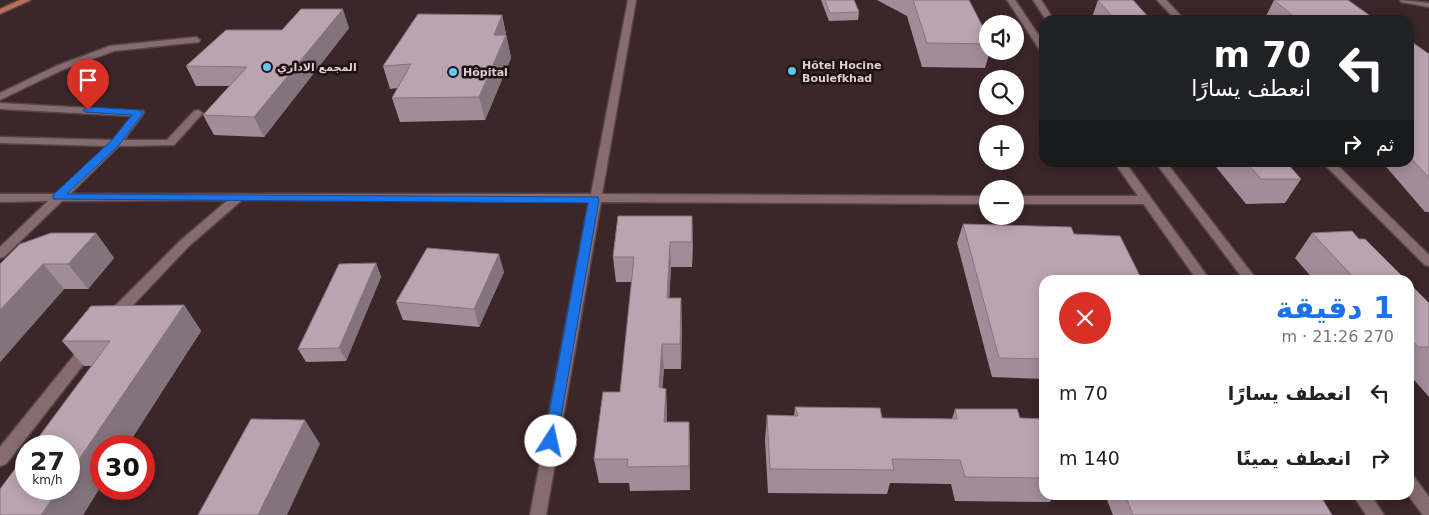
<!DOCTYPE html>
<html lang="ar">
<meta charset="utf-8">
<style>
:root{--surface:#fff;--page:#f2f2f2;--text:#202124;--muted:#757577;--accent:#1a73e8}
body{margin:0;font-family:"DejaVu Sans","Noto Sans Arabic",sans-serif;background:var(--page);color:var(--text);direction:rtl;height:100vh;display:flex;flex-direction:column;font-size:19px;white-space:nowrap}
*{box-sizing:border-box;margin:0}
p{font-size:16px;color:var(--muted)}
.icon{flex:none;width:28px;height:28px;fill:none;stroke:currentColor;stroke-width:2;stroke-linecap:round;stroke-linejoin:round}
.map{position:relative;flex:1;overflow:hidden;direction:ltr}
.side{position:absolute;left:1039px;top:275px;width:375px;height:225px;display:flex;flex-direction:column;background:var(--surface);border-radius:15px;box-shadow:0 2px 12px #0003;direction:rtl}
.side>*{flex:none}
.banner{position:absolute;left:1039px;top:15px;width:375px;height:152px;border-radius:15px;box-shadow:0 2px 12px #0003;direction:rtl;background:#202124;color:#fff;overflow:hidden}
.fabs{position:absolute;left:979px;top:15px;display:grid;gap:10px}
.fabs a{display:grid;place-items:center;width:45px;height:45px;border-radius:50%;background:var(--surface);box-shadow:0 2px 12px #0003;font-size:25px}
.speed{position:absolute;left:15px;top:435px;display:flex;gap:10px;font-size:25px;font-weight:700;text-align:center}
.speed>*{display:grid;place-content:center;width:65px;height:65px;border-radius:50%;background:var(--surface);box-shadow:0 2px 12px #0003;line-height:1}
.speed small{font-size:12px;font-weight:400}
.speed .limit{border:8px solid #d22;background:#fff;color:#111}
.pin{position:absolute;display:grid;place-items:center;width:42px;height:42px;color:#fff;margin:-51px -21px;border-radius:50% 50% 50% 0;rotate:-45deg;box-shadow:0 0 5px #0007}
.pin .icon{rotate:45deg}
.me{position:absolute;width:55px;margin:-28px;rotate:10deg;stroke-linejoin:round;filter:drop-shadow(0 0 4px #0008)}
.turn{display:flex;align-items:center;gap:18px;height:105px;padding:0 20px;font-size:22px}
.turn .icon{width:65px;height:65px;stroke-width:2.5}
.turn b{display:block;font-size:35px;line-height:42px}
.then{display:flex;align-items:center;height:48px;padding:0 20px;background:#0003;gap:10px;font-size:19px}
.round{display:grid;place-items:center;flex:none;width:52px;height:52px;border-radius:26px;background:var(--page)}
.overview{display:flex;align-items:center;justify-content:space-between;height:85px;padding:0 20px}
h1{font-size:30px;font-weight:800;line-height:38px;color:var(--accent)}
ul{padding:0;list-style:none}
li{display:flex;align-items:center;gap:15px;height:65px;padding:0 20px}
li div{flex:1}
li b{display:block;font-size:19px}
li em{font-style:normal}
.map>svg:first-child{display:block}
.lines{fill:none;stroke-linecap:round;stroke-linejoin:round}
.minor-casing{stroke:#564447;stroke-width:3}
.tertiary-casing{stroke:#564447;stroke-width:3}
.secondary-casing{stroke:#564447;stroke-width:3}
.primary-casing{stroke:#564447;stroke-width:3}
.minor{fill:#866c6f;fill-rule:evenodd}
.tertiary{fill:#866c6f;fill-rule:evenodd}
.secondary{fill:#866c6f;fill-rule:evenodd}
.primary{fill:#bd6e5b;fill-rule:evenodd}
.wall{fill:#a18d99}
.shaded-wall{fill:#83737d}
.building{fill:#bba4b2;stroke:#83737d}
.route{fill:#1a73e8;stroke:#114b97}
.poi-dot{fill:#64c5ee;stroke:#1c1213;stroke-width:2}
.labels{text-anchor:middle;stroke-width:5;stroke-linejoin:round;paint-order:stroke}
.far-poi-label{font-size:11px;font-weight:bold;fill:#ddced0;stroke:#1c1213;text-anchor:start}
</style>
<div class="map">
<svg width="1429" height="515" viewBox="0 0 1429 515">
<rect width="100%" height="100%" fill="#3b2629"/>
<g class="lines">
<defs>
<path id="minor" d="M628 0H636L602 194 988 196V204L601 202 546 515H530L589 201 242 200 189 246 117 322H107L105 318 107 314 181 240 228 200 62 201 4 257 0 258V247L48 201 0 202V194H56L107 146 0 143V137L113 140 132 116 0 109V103L143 111 144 113 124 140H167L194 111 198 110 203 113 174 145 119 146 70 194H591Z
M1157 0H1166L1185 20H1176Z
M196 37 200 40 199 42 114 51 62 70 0 100V93L56 66 110 46Z
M1322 162H1334L1429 255V266L1425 265Z
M1015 196H1145L1151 200 1145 204H1015Z
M89 342 94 343 96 347 94 351 6 464 0 466V447L84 343Z"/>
<path id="tertiary" d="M1400 0 1429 3V7L1401 2Z"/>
<path id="secondary" d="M1007 0H1015L1044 43V53L1041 52Z
M1033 0H1041L1054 20H1046Z
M1114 162H1125L1210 280H1197Z
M1155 162H1166L1257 280H1244Z
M1409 476 1415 478 1429 497V515H1423L1408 495Z
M1353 495H1371L1384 515H1366Z"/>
<path id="primary" d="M20 0H31L0 14V9Z"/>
</defs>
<use href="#minor" class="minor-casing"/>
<use href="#tertiary" class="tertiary-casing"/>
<use href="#secondary" class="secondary-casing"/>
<use href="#primary" class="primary-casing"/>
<use href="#minor" class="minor"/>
<use href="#tertiary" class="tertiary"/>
<use href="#secondary" class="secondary"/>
<use href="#primary" class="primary"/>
</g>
<path class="wall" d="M821 0H854L859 12 858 20 829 21Z
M877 0H969L988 37V51H990L985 68 922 67 907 16Z
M1098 0 1151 20H1091Z
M1274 0 1376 20H1268L1265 18Z
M502 15 511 58 485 120 400 122 392 98 398 88 390 89 383 66Z
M349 28 264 137 214 135 203 115 230 86H196L186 66 282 30Z
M1409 40 1429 54V212H1425L1382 162H1409Z
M1212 162H1286L1301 179 1285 203 1246 204Z
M618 216 693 241 692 267H671L669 298 682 323 681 369H664L662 388 666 389 667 422 690 446V490L630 491 629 483H599L594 459 620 392 632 282H616L613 257Z
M963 224 1044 280V379L992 377 957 243Z
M96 233 114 258 88 289H64L0 362V264Z
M1312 233 1359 239 1406 280H1314L1295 258Z
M376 263 381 277 346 361 306 362 298 349Z
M504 272 479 327 403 320 396 302Z
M1409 283 1429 303V397L1409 374Z
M184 305 201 331 127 446H101V486L83 515H0L92 366H84L62 341Z
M795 407 882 418 952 419 955 409 1020 418 1044 419V495H1054L1050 502 955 501 951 484 890 483 887 494 768 493 765 440 767 415 794 416Z
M1105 495H1320L1332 515H1113Z"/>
<path class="shaded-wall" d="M343 9 349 28 264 137 254 117Z
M502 15 511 58 485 120 479 97 494 35Z
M692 216 693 241 692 267Z
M96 233 114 258 88 289 68 264Z
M670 242 671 267 668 323 667 298Z
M499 254 504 272 479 327 474 309Z
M376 263 381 277 346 361 339 348Z
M43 264 64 289 0 362V310Z
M681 298 682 323 681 369 680 344Z
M184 305 201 331 127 446H101V486L83 515H41L59 489H69V474Z
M662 344 664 369 661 412 659 387Z
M666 389 667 414 666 446 664 422Z
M305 420 320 444 287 515H258Z
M689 422 690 446V490L689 466Z"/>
<path class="building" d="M825 0H854L859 12 830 13Z
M913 0H969L988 37V44L927 43Z
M1098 0H1133L1151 20H1115Z
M1274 0H1348L1376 20H1298Z
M301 9H343L254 117 203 115 247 67 186 66 226 30H282Z
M418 14 502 15 494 35H506L479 97 392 98 411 64 383 66Z
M1409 40 1429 54V178L1409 156Z
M1246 162H1286L1301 179H1261Z
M618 216H692V242H670L667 298H681L680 344H662L659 387 666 389 664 422H689V466L627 467 628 459H594L603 392H620L634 257H613Z
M963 224 1071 227 1074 234 1120 236 1142 280H1044V359L999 358Z
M1352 231 1359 239H1365L1406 280H1356L1312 233Z
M51 233H96L68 264H43L0 310V264L20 244Z
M427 248 499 254 474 309 396 302Z
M376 263 339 348 298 349 339 264Z
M1409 283 1429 303V347H1418L1409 337Z
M184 305 69 474V446H32L110 341H62L91 306Z
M795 407 880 408 882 418 957 419 955 409H1017L1020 418 1044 419V478L965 477 960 460 892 459 894 470 770 469 767 415 798 416Z
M251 419 305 420 258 515H198Z
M26 454V489H59L41 515H0V489Z
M1125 495H1320L1332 515H1133Z"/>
<path class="route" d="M88 107 139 110 143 113 119 145 67 194 598 197 599 200 556 445 551 447 546 445 544 441 588 203 53 199V195L112 140 132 115 85 112 83 110Z"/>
<g class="poi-dot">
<circle cx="267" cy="67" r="5"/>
<circle cx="792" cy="71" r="5"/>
<circle cx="453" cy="72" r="5"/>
</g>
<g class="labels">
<g class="far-poi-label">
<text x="802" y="69">Hôtel Hocine<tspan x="802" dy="13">Boulefkhad</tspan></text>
<text x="277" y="71">المجمع الاداري</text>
<text x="463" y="76">Hôpital</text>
</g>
</g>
</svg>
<div class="fabs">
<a><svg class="icon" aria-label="sound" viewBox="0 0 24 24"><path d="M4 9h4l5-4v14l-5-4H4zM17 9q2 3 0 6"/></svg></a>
<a><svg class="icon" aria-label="search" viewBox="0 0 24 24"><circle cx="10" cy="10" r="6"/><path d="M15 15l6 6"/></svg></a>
<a>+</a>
<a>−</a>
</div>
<div class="speed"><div>27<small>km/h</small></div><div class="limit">30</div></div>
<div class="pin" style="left:88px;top:110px;background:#d93025"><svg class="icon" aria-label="arrive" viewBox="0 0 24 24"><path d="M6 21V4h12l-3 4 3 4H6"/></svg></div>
<svg class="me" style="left:551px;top:441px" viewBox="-20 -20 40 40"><circle r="19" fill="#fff"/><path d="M0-13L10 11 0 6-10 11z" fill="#1a73e8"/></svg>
<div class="banner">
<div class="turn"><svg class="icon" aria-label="left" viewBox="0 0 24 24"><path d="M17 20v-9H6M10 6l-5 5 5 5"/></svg><div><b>70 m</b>انعطف يسارًا</div></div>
<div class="then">ثم<svg class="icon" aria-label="right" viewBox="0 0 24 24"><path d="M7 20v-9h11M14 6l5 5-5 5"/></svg></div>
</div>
<section class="side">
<div class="overview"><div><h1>1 دقيقة</h1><p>270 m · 21:26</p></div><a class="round" style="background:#d93025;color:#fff"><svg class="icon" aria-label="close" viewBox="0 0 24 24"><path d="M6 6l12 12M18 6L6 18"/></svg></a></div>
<ul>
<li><svg class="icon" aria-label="left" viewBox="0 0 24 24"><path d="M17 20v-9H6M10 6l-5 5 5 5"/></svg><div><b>انعطف يسارًا</b></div><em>70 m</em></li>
<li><svg class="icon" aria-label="right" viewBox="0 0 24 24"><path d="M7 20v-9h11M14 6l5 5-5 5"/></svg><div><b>انعطف يمينًا</b></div><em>140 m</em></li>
</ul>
</section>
</div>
